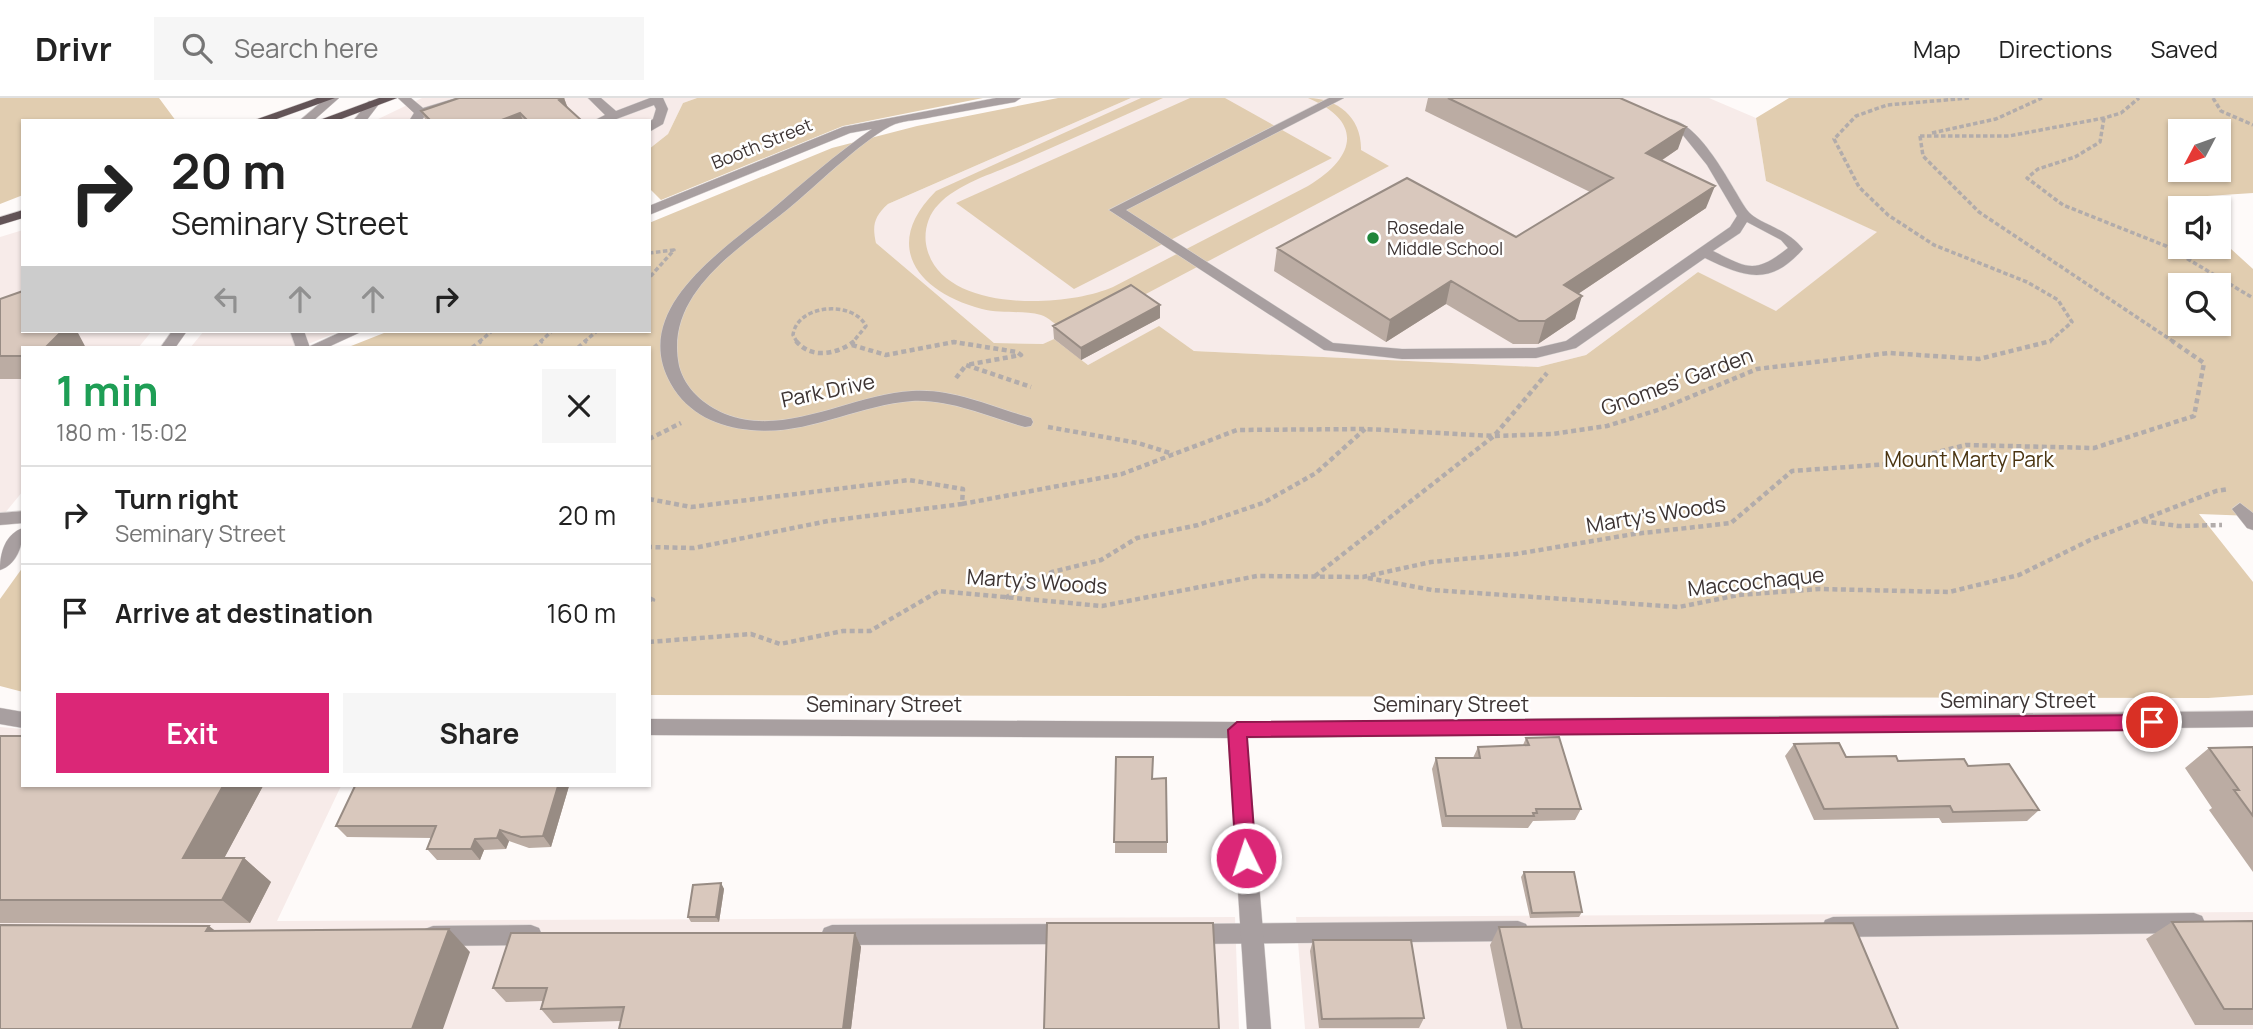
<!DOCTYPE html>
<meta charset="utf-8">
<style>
:root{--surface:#fff;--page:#f6f6f6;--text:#222;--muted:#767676;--line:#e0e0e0;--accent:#db2777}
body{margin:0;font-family:Manrope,sans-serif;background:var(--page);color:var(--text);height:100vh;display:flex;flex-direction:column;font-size:26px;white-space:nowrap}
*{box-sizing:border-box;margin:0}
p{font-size:23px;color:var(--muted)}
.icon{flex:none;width:38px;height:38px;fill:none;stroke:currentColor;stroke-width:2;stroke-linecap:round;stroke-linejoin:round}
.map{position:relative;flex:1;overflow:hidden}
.drawer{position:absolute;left:21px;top:248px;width:630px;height:441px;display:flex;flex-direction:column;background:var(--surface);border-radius:0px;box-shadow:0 2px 5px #0004}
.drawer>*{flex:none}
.top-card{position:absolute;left:21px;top:21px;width:630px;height:214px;border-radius:0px;box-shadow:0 2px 5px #0004;background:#fff;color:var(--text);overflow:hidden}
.needle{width:46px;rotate:229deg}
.buttons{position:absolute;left:2168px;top:21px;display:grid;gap:14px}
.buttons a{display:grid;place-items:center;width:63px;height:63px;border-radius:0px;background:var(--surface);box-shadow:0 2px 5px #0004;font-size:35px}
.pin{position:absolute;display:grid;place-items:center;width:60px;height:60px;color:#fff;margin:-30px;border:4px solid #fff;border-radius:50%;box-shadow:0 2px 7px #0007}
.me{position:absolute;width:77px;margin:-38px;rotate:356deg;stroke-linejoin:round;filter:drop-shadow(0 0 5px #0008)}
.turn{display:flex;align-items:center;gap:24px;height:147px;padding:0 35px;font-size:32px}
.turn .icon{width:91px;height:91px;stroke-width:2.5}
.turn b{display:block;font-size:49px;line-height:60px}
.lanes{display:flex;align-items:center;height:66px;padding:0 35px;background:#0003;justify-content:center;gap:35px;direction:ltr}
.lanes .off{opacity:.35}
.round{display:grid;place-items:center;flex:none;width:74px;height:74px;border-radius:0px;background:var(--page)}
.overview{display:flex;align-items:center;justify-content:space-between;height:119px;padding:0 35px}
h1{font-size:42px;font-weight:700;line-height:52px;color:#1e9e55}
.cta{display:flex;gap:14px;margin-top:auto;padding:14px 35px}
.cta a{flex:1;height:80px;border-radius:0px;background:var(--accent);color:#fff;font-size:28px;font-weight:700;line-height:80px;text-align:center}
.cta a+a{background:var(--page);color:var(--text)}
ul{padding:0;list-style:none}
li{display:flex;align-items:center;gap:21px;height:98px;padding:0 35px;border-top:2px solid var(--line)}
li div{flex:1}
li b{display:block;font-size:26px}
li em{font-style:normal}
header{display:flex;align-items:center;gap:42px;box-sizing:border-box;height:98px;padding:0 35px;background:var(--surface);border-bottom:2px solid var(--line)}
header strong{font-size:33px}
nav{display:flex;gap:38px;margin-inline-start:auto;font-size:24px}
.search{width:490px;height:63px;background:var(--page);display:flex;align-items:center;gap:18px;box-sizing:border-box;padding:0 24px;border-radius:0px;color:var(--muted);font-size:26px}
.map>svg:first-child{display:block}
.built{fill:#f7ebe9}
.green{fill:#e1cdb0;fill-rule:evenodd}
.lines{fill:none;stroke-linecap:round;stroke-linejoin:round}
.service-casing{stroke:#dbd6d5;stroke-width:1}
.minor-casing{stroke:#dbd6d5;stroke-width:1}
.primary-casing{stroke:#dbd6d5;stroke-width:1}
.path-far1{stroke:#b2acab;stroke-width:3.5;stroke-dasharray:4.5 2.5;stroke-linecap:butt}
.path{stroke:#b2acab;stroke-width:4.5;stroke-dasharray:5 3.5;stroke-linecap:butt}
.service{fill:#a89fa0;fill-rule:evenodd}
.minor{fill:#a89fa0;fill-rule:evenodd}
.primary{fill:#635457;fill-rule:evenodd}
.wall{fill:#bbaca3}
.shaded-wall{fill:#988c84}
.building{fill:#d9c8bd;stroke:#988c84;stroke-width:2}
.route{fill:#db2777;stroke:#8e194d;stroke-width:2}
.poi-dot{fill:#1f863a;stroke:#fff;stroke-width:2.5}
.labels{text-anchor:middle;stroke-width:5;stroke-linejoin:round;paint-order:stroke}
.far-street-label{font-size:18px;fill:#3d3433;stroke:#fff}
.far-poi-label{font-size:18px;fill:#3d3433;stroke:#fff;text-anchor:start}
.street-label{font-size:21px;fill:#3d3433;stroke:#fff}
.park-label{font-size:21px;fill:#4b3511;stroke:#fff}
</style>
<header>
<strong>Drivr</strong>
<div class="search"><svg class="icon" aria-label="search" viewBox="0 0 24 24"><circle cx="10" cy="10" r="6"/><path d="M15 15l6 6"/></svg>Search here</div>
<nav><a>Map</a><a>Directions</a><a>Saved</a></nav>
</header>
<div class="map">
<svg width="2253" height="931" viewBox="0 0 2253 931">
<rect width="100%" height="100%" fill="#fefaf9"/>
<path class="built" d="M422 0H697L683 5 668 36 649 51V23H374Z
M1131 0H1709L1756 20 1766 83 1878 134 1776 214 1698 174 1586 257 1538 269 1194 253 1159 229 1088 267 1054 241 1044 246 994 245 876 145 872 129 877 117 888 106Z
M23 132V233H152L138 250H23V393L0 421V139Z
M204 233H341L298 250H190Z
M0 629 23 631V688H341L277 823 1235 819 1239 931H0Z
M2253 814V931H1305L1296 819Z"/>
<path class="green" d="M0 0H159L176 23H23V97L0 106Z
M697 0H983L843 28 661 102 649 90V51L668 36 683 5Z
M1058 0H1131L888 106C874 119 872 127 876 145L994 245 1043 246 1054 241 1088 267 1159 228 1194 253 1538 269 1586 257 1698 174 1776 213 1877 134 1766 83 1756 20 1789 0H2253V95L2177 100 2188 110H2180V149H2219V140L2253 171V418L2199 416 2253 484V597L2208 600 649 597V250H346L389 233H649V125L832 50 917 28ZM2180 33H2219V72H2180ZM2180 187H2219V226H2180Z
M1141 0H1163C1115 22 1066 43 1017 65 992 76 957 86 938 107 928 117 924 133 926 146 938 216 1065 210 1113 189L1308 88C1355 60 1365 24 1308 0 1338 0 1362 20 1361 52L1389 68 1142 198 1063 232C1056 227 1048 219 1041 217 1022 212 1001 216 982 211 917 194 881 147 936 93Z
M1190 0H1225L1332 60 1074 191 956 105Z
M23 469V594L0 588V501Z"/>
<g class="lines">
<defs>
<path id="service" d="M398 0H411L423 10 456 0H474L425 18 421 23H409L414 15Z
M588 0H601L616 13 650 0H663L668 11 663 26 649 34V24L653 21 656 11 654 7 611 23H593L605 17Z
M1329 0H1344L1126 112 1333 245 1402 251 1536 250 1566 243 1730 129 1737 118 1707 67 1682 36 1662 27V21C1697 16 1730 87 1747 112 1757 126 1786 129 1803 151 1770 189 1744 179 1705 160L1576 250 1536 260 1402 261 1324 252 1109 112ZM1747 124 1781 142 1788 150C1755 176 1749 171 1713 153L1740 135Z
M290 233H304L310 250H296Z
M23 413V425L0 427V415Z
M2194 815 2202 818 2205 825 2202 832 2194 835 1833 839 1825 836 1822 829 1825 822 1833 819Z
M1518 823 1526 826 1529 833 1526 840 1518 843 1189 846 1181 843 1178 836 1181 829 1189 826Z
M1070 826 1078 829 1081 836 1078 843 1070 846 832 847 824 844 821 837 824 830 832 827Z
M531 827 539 830 542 837 539 844 531 847 433 848 425 845 422 838 425 831 433 828Z"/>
<path id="minor" d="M326 0H339L313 23H299Z
M996 0H1021L1015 4C987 9 959 14 932 19 920 22 906 22 895 26 868 37 819 85 795 105 746 147 663 192 679 268 685 291 704 307 725 316 785 340 852 296 912 293 953 290 992 309 1031 320L1033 324 1031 328 1025 329C988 319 951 301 912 303 858 307 806 338 751 332 718 329 688 316 671 286 629 212 722 153 769 114 803 85 836 56 872 31L850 35 649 117V108L843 29Z
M369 3 379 6 366 23H353Z
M172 233H187L175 250H160Z
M343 233H363L326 250H306Z
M2240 405 2253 415V432L2247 430 2232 411Z
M23 430C23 446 18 466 0 472 0 455 5 436 23 430Z
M0 610 23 614V630L0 626Z
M2253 613V629L1247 640 1271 931H1247L1228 640 649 637V621L1237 624Z"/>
<path id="primary" d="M317 0H335L271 23H252Z
M379 0H397L336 23H317Z
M23 112V120L0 127V119Z"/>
</defs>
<use href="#service" class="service-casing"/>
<use href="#minor" class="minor-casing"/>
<use href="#primary" class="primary-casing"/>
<path class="path-far1" d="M1969 0 1887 7 1856 18 1834 41 1859 89 1888 117 1934 147 2027 184 2058 202 2072 224 2049 244
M2213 0 2221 13 2253 27
M2104 20 2100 44 2075 59 2038 71 2027 80 2063 107 2166 148 2253 200
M1932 35 1996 21 2042 0
M1920 38H2009L2104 20 2121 15 2139 0
M1920 38 1923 58 1979 114 2174 244
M649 155 674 152 649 180
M479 244 492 233
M540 244 552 233
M584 244 597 233
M797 244 793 237C797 206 853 202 866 228L853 244
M952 244H957"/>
<path class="path" d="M796 243C812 262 837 256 855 243
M852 247 886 257 954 244 1017 254 1021 257 966 267 1031 289
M472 250 481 243
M534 250 542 243
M578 250 586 243
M956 280 966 267
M1048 329 1138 345 1173 356
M649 341 681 325
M649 401 691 409 909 382 963 391 962 406 828 423 694 450 649 449
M962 406 1122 376 1237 332 1365 331 1494 338 1552 336 1607 328 1661 311 1757 271 1889 255 1979 261 2051 243
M2143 423 2178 428 2222 427
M1315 478 1494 338 1547 275
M1368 480 1432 492 1679 509 1739 497 1819 491 1949 494 2019 477 2090 442 2216 393 2229 391
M649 500 653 502 649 505
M1005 500 1052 474 1101 462 1137 440 1198 427 1263 405 1316 375 1365 331
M649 544 751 536 780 546 843 533H870L939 493 1102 508 1257 478 1363 479 1431 464 1516 456 1634 436 1731 425 1792 373 1889 366 1966 347 2094 350 2194 318 2204 265 2172 243"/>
<use href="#service" class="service"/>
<use href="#minor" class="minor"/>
<use href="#primary" class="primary"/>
</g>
<path class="wall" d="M564 0 568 10 582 23H426L421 13Z
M1428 0H1620L1678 51 1661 63 1706 110 1578 196 1575 221 1538 246H1513L1446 206 1386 244 1274 173 1277 150 1516 139 1590 94 1425 13Z
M0 201 86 250H23V281H0Z
M1160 220 1081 262 1054 241 1053 228Z
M0 638 23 688H263L224 760H244L271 784 250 825H0Z
M1526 640 1581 711 1575 722 1533 723 1528 730 1442 729 1432 671 1436 660H1473L1478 649 1523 647Z
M1794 646 1846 659 1968 668 2039 712 2027 723 1942 725 1939 720 1814 722 1785 658Z
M2253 649V774L2209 712 2212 710 2185 670 2209 650Z
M1116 659 1152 681 1167 744V755H1115Z
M569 688 551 749 529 750 509 743 506 751 484 752 480 762H437L427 751 432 740 347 739 336 728Z
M1524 774 1582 814 1579 819 1530 820 1521 779Z
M721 785 724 791 719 824H691L688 819Z
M2253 823V927H2195L2146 841 2172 824Z
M1499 829 1898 931H1507L1490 847Z
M855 835 861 849 851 931H619L621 923 553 925 541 911 543 903 506 904 493 890Z
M1313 842 1424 920 1419 930H1319L1310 853Z"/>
<path class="shaded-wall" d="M564 0 570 17 559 2Z
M520 15 523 23H499Z
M1686 29 1678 51 1638 78 1646 55Z
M1715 88 1706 110 1557 210 1564 187Z
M1451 183 1446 206 1386 244 1390 222Z
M1582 198 1575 221 1538 246 1545 223Z
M1160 207V220L1081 262V250Z
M62 233H77L86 250H45Z
M223 688H263L212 783 183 760Z
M558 688H569L551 749 543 738Z
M500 732 509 743 506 751 497 740Z
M475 741 484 752 480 762 471 751Z
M244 760 271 784 250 825 222 802Z
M721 785 724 791 719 824 716 819Z
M209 828 238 850 206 833Z
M449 831 470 854 443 931H412Z
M855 835 861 849 851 931H843Z"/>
<path class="building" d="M459 0H564L559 2 581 22 528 23 520 15 499 23H431L421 13Z
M1448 0H1620L1686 29 1646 55 1715 88 1564 187 1582 198 1545 223H1519L1451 183 1390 222 1277 150 1407 80 1516 139 1613 80Z
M1131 187 1160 207 1081 250 1053 228Z
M23 193V233H62L45 250H23V258H0V201Z
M0 638H23V688H223L183 760H244L222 802H0Z
M1559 639 1581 711H1536L1537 715H1533L1534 718H1446L1436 660H1480L1478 649 1529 647 1526 640Z
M1839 645 1846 659 1896 658 1898 663 1964 661 1968 668 2009 666 2039 712 1953 714 1950 708 1824 711 1794 646Z
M2253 649V718L2234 692H2239L2209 650Z
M1116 659H1153L1152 681 1166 680 1167 744H1114Z
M355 688H558L543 738 521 739 500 732 497 740 475 741 471 751H427L436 728H336Z
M1524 774H1574L1582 814 1532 815Z
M721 785 716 819H688L693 787Z
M2253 823V911H2224L2172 824Z
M1047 825H1213L1219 931H1044Z
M1853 825 1898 931H1522L1499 829Z
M0 827 209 828 206 833 449 831 412 931H0Z
M511 835H855L843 931H619L624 909 541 911 547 890H493Z
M1313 842H1411L1424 920 1322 921Z"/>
<path class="route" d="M2152 617 2161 624 2152 632 1247 639 1256 760 1253 766 1246 768 1239 766 1236 760 1228 632 1237 624Z"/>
<circle class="poi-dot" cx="1373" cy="140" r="7"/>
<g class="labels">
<g class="far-street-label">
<text transform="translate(762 46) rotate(-22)" y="6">Booth Street</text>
</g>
<g class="far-poi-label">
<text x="1387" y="136">Rosedale<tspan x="1387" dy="21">Middle School</tspan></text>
</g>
<g class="street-label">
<text transform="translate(1677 284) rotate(-20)" y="7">Gnomes' Garden</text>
<text transform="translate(828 293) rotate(-12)" y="7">Park Drive</text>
<text transform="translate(1656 417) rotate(-9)" y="7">Marty's Woods</text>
<text transform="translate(1037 484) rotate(4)" y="7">Marty's Woods</text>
<text transform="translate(1756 484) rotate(-6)" y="7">Maccochaque</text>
<text x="2018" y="610">Seminary Street</text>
<text x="884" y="614">Seminary Street</text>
<text x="1451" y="614">Seminary Street</text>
</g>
<g class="park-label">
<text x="1969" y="369">Mount Marty Park</text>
</g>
</g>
</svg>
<div class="buttons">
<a><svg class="needle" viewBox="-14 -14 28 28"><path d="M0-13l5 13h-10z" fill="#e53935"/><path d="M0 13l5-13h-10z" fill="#767676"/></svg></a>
<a><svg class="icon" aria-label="sound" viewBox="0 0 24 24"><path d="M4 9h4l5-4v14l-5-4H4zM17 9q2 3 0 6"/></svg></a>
<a><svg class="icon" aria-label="search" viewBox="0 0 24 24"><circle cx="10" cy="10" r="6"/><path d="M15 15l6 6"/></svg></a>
</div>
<div class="pin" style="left:2152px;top:624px;background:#d93025"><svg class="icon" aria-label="arrive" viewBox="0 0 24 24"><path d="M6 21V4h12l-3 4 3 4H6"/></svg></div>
<svg class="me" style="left:1246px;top:760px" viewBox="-20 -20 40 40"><circle r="17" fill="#db2777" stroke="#fff" stroke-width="3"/><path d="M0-11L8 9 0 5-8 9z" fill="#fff"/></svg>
<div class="top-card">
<div class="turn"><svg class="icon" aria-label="right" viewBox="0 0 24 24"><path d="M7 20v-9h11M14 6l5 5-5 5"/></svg><div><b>20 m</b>Seminary Street</div></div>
<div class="lanes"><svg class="icon off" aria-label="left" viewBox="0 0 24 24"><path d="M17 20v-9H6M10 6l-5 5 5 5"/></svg><svg class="icon off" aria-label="ahead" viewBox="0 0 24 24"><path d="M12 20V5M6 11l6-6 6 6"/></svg><svg class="icon off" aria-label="ahead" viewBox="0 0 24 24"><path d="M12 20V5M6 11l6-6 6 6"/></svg><svg class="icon" aria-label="right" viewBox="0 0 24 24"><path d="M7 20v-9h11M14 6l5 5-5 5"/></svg></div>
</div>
<section class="drawer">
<div class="overview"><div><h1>1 min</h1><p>180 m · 15:02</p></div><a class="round"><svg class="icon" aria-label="close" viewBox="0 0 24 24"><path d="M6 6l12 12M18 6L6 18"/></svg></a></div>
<ul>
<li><svg class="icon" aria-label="right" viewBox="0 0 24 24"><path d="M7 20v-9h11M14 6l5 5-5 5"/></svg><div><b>Turn right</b><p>Seminary Street</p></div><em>20 m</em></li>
<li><svg class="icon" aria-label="arrive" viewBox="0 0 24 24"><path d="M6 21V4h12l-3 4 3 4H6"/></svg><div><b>Arrive at destination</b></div><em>160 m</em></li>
</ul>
<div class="cta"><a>Exit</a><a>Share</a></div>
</section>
</div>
